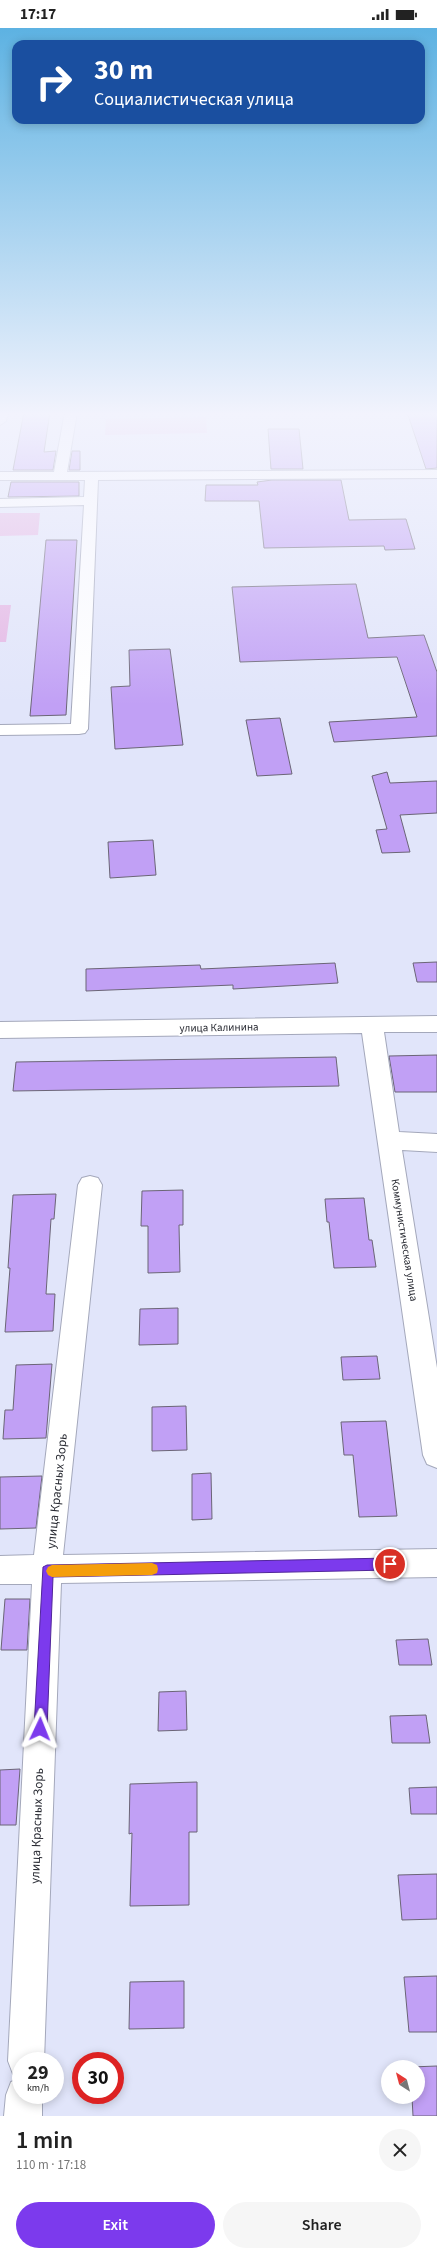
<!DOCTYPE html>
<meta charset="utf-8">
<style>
:root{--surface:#fff;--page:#f6f6f6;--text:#222;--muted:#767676;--accent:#7c3aed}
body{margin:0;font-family:"Source Sans 3",sans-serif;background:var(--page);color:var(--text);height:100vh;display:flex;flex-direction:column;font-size:15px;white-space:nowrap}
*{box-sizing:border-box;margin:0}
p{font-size:13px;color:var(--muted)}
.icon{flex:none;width:22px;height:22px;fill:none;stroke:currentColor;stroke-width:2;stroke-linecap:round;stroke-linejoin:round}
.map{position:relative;height:2088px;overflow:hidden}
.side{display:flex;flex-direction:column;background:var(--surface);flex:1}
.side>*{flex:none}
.banner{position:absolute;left:12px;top:12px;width:413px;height:84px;border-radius:12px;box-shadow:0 2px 10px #0003;background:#1a4fa0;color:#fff;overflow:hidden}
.needle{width:26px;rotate:324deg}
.fabs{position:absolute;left:381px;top:2032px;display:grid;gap:8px}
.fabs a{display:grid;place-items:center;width:44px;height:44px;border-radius:50%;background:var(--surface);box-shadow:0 2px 10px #0003;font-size:20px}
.speed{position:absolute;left:12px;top:2024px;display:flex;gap:8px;font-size:20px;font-weight:700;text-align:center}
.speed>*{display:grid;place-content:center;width:52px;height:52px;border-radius:50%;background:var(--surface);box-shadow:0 2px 10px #0003;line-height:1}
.speed small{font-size:10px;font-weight:400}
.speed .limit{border:6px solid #d22;background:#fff;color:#111}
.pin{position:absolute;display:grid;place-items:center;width:34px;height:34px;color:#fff;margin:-17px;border:2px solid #fff;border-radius:50%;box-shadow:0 1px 4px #0007}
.me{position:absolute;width:44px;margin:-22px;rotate:2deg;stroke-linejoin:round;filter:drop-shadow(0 0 3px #0008)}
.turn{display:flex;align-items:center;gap:14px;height:84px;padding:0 16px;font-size:18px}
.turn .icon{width:52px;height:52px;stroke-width:2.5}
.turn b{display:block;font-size:28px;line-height:34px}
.round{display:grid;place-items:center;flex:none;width:42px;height:42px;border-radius:21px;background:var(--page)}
.summary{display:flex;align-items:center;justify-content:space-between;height:68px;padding:0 16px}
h1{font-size:24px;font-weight:600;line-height:30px}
.action{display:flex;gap:8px;margin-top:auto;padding:8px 16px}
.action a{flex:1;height:46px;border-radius:24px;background:var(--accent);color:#fff;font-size:16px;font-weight:600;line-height:46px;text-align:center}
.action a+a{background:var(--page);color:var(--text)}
.status{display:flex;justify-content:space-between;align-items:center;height:28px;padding:0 20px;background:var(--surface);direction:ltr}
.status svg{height:11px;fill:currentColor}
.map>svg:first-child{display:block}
.green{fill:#e4b4e3}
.building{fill:#c1a0f5;stroke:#6b6576}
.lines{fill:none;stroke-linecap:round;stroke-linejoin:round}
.minor-casing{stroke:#a4a8bb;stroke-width:2}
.minor{fill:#fff;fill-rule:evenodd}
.route{fill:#7c3aed;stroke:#51269a}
.slow{fill:#f59e0b}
.labels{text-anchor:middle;stroke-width:4;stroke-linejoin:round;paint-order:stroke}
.street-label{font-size:11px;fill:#292b33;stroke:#fff}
.near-street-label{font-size:13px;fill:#292b33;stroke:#fff}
</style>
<div class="status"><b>17:17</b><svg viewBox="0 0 49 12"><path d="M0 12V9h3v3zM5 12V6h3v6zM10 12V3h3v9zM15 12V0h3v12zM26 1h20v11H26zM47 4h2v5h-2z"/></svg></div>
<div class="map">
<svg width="437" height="2088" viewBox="0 0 437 2088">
<rect width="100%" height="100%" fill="#e1e5fa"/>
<path class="green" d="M206 389 207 405 105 407 106 391Z
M0 485H40L38 507 0 508Z
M0 577H11L6 614H0Z"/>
<path class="building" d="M24 384H50L44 424 56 423 53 442H13Z
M407 384H437V440L426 441Z
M268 401H299L303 441H271Z
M72 423H80V442H69Z
M272 452H341L349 492 406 491 415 521 385 522 384 518 264 520 259 473H205L206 457H258L257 454Z
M11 454H79V468L8 469Z
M46 512H77L66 687 30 688Z
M356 556 368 610 424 607 437 644V708L334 714 329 694 417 689 397 629 240 634 232 559Z
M170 621 183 717 115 721 111 659 130 658 129 622Z
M280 690 292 746 257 748 246 692Z
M387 744 390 755 437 753V785L400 787 410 824 382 825 376 802 387 801 372 748Z
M153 812 156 847 110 850 108 814Z
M437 934V954H417L413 935Z
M335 935 338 955 233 961V957L86 963V941L200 937 201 941Z
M437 1027V1064H395L389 1028Z
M336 1029 339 1058 13 1063 16 1034Z
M183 1162V1197H179L180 1244 148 1245V1198H141L142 1163Z
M56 1166 54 1191H51L46 1266H55L53 1303 5 1304 10 1240H8L13 1167Z
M364 1170 369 1212H372L376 1239 334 1240 329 1194H327L325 1171Z
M178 1280V1316L139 1317 140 1281Z
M377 1328 380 1351 343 1352 341 1329Z
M52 1336 46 1410 3 1411 5 1382H13L16 1337Z
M186 1378 187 1422 152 1423V1379Z
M386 1393 397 1488 359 1489 353 1427H344L341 1394Z
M211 1445 212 1491 192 1492V1446Z
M42 1448 36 1500 0 1501V1449Z
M5 1571H30L27 1622H1Z
M428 1611 432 1637H399L396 1612Z
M186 1663 187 1702 158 1703 159 1664Z
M426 1687 430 1715H392L390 1688Z
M20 1741 16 1797H0V1742Z
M197 1754V1804H189V1877L130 1878 132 1805 129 1806 130 1756Z
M437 1759V1786H411L409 1760Z
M437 1846V1891L402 1892 398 1847Z
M437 1948V2004H409L404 1949Z
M184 1953V2000L129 2001 130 1954Z
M437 2038V2088H413L412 2069H418V2039H411Z"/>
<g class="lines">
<defs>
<path id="minor" d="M0 384H8L6 393 0 397Z
M65 384H77L67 444 437 442V450L98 452 88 701 85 705 79 706 0 707V697L71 696 84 477 0 479V471L84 469 85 452H0V444H54Z
M437 988V1004H384L399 1104 437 1106V1124L402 1122 437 1340V1440L427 1436 423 1427 362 1005 0 1010V994Z
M90 1148 98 1150 102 1157 63 1527 437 1521V1549L61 1555 44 2033H21V2049L13 2046 8 2033 32 1556H0V1528L34 1527 78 1157 82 1150Z
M21 2050V2067H42V2088H4L6 2067 11 2054Z"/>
</defs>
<use href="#minor" class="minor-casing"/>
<use href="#minor" class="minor"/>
</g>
<linearGradient id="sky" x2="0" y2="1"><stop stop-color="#5db2e2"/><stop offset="0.57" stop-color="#f2f3fd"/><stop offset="1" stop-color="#f2f3fd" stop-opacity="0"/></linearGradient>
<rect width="437" height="677" fill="url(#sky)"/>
<path class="route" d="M390 1530 394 1532 396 1536 394 1540 390 1542 53 1549 47 1701 45 1706 40 1708 36 1706 34 1701 43 1539 47 1537Z"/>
<path class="slow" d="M152 1535 157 1537 158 1541 157 1545 152 1547 52 1549 48 1547 46 1543 48 1539 52 1537Z"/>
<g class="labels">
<g class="street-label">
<text transform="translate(219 999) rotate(-1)" y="4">улица Калинина</text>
<text transform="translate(405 1212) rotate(81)" y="4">Коммунистическая улица</text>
</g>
<g class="near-street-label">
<text transform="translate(56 1463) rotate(-84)" y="5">улица Красных Зорь</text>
<text transform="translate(36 1798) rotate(-88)" y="5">улица Красных Зорь</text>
</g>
</g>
</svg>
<div class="fabs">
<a><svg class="needle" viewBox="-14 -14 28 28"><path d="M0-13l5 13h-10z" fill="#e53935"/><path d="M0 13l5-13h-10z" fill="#767676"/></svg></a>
</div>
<div class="speed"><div>29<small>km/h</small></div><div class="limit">30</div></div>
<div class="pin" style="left:390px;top:1536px;background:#d93025"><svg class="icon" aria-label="arrive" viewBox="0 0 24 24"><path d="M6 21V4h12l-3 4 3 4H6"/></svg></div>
<svg class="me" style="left:40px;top:1701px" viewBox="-20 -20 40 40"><path d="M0-17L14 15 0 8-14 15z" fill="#7c3aed" stroke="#fff" stroke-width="4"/></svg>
<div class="banner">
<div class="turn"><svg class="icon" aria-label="right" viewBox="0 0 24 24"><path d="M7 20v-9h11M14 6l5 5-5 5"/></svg><div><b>30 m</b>Социалистическая улица</div></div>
</div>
</div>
<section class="side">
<div class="summary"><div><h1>1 min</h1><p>110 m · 17:18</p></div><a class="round"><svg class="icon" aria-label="close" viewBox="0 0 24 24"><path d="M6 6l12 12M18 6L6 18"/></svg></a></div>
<div class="action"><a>Exit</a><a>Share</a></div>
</section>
